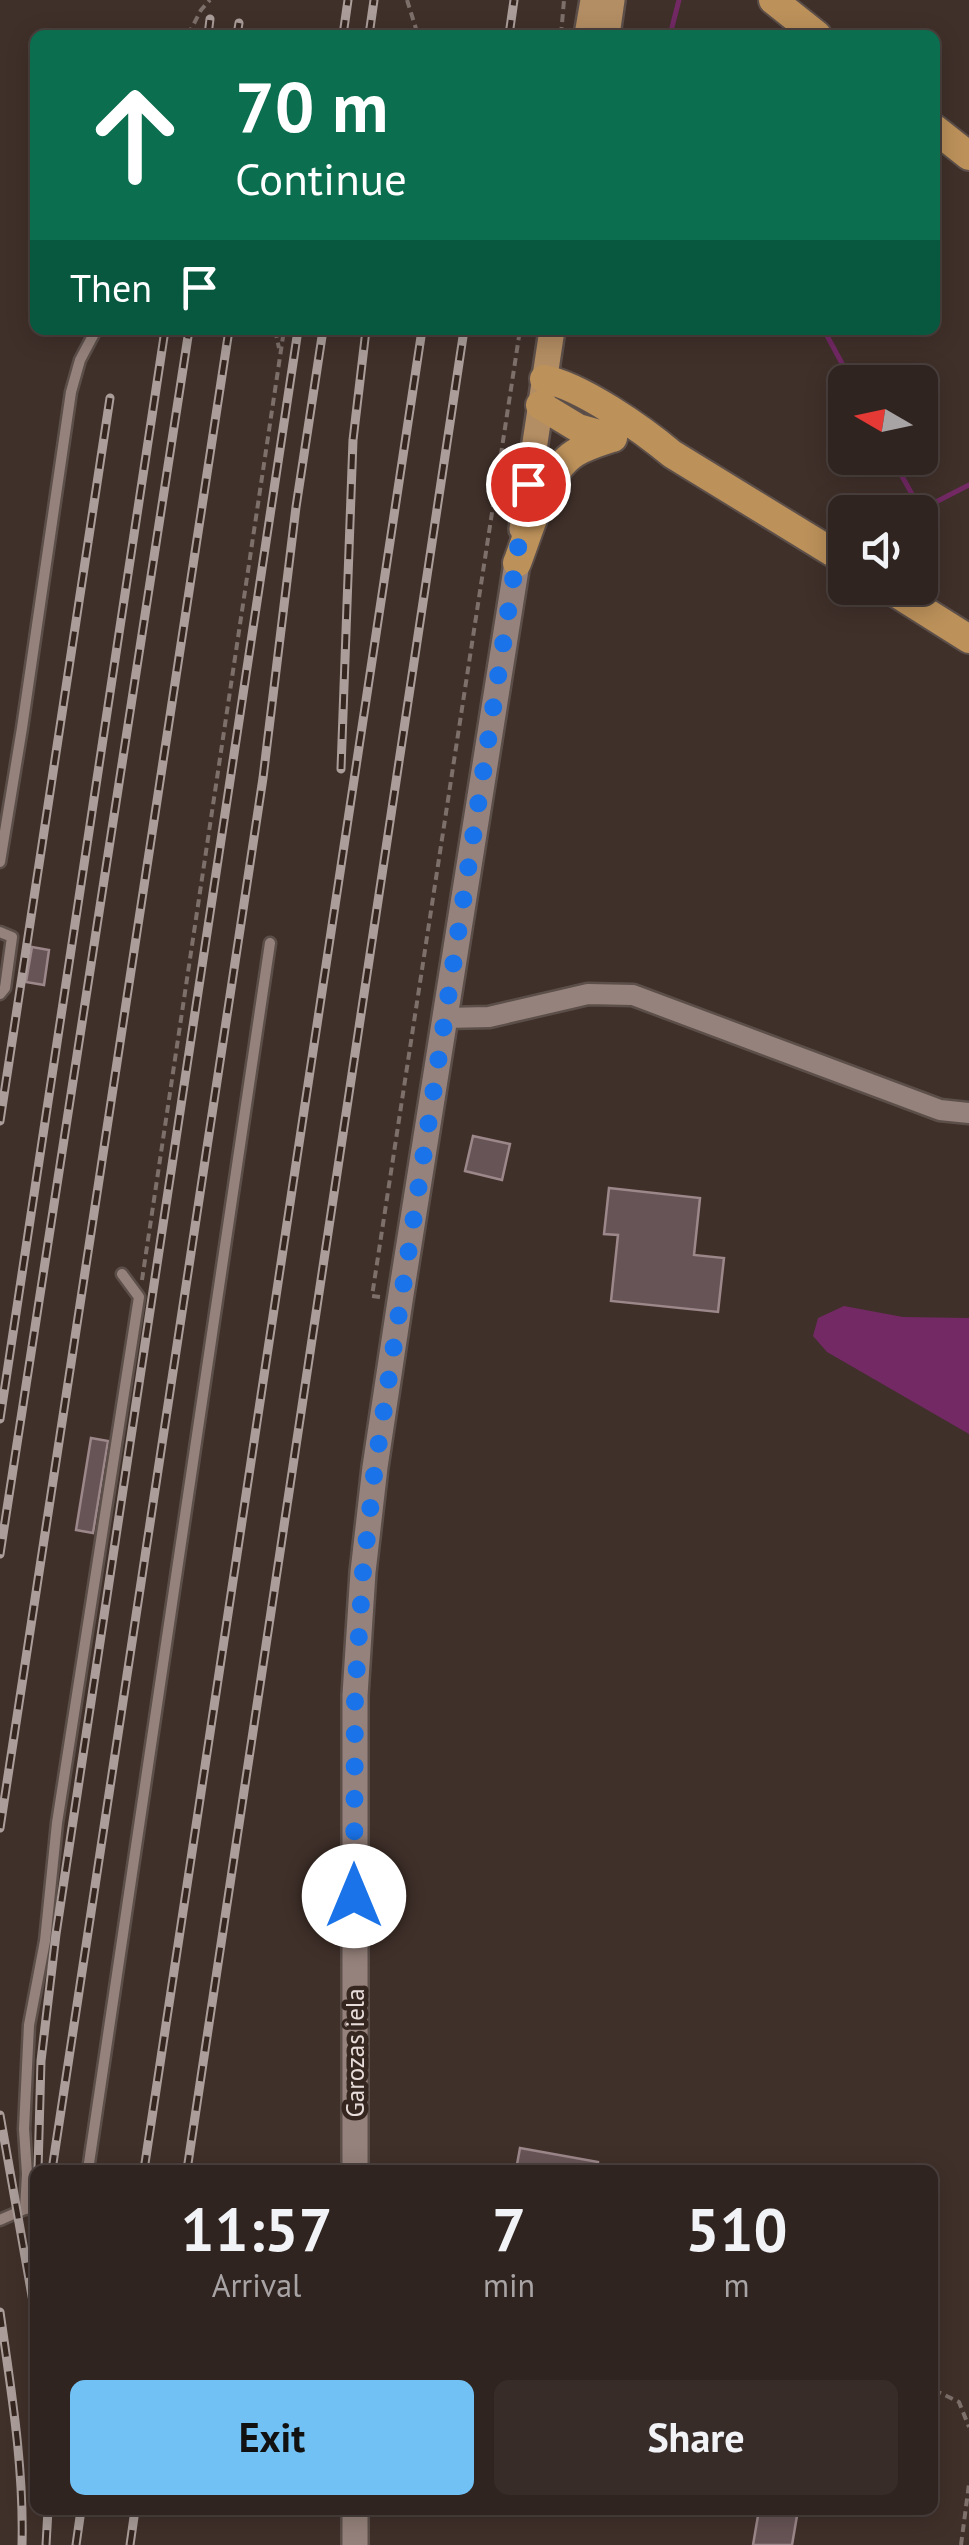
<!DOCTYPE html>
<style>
:root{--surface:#302420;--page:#382c29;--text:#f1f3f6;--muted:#a8a4a5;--line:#4b413e;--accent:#71c1f5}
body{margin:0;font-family:"PT Sans",sans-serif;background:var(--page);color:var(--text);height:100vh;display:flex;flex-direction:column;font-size:38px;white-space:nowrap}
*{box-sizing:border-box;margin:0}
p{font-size:32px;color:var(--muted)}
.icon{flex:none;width:55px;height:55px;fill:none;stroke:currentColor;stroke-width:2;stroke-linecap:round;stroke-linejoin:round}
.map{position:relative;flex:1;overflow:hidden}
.side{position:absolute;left:30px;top:2165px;width:908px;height:350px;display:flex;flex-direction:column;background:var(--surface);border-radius:15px;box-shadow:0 5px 25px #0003,0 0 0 2px var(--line)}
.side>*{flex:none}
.banner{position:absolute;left:30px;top:30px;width:910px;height:305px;border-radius:15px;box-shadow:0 5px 25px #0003,0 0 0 2px var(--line);background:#0b6e4f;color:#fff;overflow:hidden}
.needle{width:65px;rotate:279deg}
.fabs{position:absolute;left:828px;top:365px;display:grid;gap:20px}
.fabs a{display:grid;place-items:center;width:110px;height:110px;border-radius:15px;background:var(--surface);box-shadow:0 5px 25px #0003,0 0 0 2px var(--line);font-size:50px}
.pin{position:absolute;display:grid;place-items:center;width:85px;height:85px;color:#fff;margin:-42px;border:5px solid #fff;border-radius:50%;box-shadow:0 2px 10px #0007}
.me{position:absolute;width:110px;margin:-55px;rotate:0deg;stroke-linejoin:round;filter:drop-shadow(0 0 8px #0008)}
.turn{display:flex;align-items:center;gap:35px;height:210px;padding:0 40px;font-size:45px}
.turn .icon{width:130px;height:130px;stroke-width:2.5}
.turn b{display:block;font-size:70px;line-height:85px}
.then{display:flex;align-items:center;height:95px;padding:0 40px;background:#0003;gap:20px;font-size:38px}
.eta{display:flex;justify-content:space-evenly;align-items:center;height:170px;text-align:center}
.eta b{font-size:60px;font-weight:700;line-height:70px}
.button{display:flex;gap:20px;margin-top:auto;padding:20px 40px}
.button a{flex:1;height:115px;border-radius:15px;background:var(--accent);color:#111;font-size:40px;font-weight:700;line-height:115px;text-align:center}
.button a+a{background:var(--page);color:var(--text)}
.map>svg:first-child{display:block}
.water{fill:#722964}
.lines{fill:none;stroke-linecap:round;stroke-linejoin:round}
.stream{stroke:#722964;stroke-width:5}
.building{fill:#675456;stroke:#9c878a;stroke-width:2.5}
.service-casing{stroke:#5c4f4a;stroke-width:15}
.minor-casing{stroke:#5c4f4a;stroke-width:25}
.secondary-casing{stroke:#5c4f4a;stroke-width:30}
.primary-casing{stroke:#5c4f4a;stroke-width:30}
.trunk-casing{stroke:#5c4f4a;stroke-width:32}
.path{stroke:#7d6f6a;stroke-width:4;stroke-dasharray:8 5;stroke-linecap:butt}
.service{stroke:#96827c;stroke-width:10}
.minor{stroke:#96827c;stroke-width:20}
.secondary{stroke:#96827c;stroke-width:25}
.primary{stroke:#b38d63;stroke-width:25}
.trunk{stroke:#bc915a;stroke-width:28}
.rail-casing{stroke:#ab9e9a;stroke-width:9}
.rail{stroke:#352620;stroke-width:5;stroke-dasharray:15;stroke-linecap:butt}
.route{stroke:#1a73e8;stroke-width:18;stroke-dasharray:0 32.4}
.labels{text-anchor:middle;stroke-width:9;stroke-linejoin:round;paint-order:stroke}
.street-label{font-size:25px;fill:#e7dcd9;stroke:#352620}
</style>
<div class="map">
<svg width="969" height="2545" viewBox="0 0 969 2545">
<rect width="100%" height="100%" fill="#40302a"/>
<path class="water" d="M844 1306 903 1317 969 1318V1434L827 1352 813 1336 818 1318Z"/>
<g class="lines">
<path class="stream" d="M670 35 679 0
M824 330 852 382
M892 458 918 505H930L969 485"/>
</g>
<path class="building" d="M32 947 49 950 44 985 26 982Z
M473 1136 510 1144 502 1180 465 1171Z
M609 1188 700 1198 694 1255 724 1258 718 1312 611 1301 618 1235 604 1234Z
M91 1438 108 1441 93 1533 76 1530Z
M520 2148 598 2162 597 2170H516Z
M759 2510H798L792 2545H753Z"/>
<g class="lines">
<defs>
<path id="service" d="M0 862 22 728 71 392 80 360 96 330
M0 932 12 937 5 988 0 994
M88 2170 270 943
M25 2209 27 2174 24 2129 29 2025 45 1941 57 1823 139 1297 122 1274
M0 2220 25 2209 35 2208"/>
<path id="minor" d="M445 1018 489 1017 588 994 633 995 940 1110 969 1113"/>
<path id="secondary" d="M355 2170V1695L363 1572 375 1467 400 1301 517 563
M355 2510V2545"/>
<path id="primary" d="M587 35 593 0
M607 35 612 0
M522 529 552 330"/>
<path id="trunk" d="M773 0 817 35
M935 129 969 156
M544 379C581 386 642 429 672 454L845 560
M540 405 578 428 613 438
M517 563C530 530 544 473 575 453 586 446 600 442 612 438
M888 588 969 639"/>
</defs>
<use href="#service" class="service-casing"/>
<use href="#minor" class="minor-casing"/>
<use href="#secondary" class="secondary-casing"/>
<use href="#primary" class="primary-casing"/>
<use href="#trunk" class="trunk-casing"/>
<path class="path" d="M407 0 418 35
M188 35 201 10 210 0
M561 35 564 0
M275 330 279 348
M142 1280 284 330
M380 1297 372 1296 520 330
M932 2339 937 2343 936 2391 959 2402 969 2427
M961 2545 969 2484"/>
<use href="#service" class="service"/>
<use href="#minor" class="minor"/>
<use href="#secondary" class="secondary"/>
<use href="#primary" class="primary"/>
<use href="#trunk" class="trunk"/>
<defs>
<path id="rail" d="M208 35 210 19
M237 35 239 23
M343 35 348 0
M369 35 374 0
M509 35 514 0
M341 769 353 440 366 330
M0 1121 110 398
M0 1419 165 330
M0 1554 189 330
M0 1828 229 330
M0 2115 35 2313
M38 2170 41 2061 56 1934 298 330
M52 2170 263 778 296 507 323 330
M144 2170 422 330
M187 2170 464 330
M0 2312C11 2390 24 2466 22 2545
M46 2545 48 2510
M76 2545 81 2510
M130 2545 135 2510"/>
</defs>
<use href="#rail" class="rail-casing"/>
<use href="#rail" class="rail"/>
</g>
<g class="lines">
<path class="route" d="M354 1896 355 1695 363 1572 375 1467 528 484"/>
</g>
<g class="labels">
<g class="street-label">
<text transform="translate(355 2053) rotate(-90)" y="9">Garozas iela</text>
</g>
</g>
</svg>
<div class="fabs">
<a><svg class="needle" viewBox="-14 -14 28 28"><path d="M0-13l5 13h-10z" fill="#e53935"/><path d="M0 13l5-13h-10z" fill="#a8a4a5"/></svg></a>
<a><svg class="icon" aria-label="sound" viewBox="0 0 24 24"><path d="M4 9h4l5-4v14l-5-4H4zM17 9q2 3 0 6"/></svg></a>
</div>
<div class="pin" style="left:528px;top:484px;background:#d93025"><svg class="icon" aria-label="arrive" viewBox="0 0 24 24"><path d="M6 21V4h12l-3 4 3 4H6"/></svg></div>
<svg class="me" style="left:354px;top:1896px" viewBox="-20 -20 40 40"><circle r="19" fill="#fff"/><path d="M0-13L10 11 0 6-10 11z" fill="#1a73e8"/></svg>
<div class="banner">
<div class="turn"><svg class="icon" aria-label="ahead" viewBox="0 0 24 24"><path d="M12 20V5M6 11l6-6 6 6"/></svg><div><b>70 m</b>Continue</div></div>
<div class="then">Then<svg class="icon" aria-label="arrive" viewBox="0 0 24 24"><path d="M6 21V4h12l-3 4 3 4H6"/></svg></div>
</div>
<section class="side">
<div class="eta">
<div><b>11:57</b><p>Arrival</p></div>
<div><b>7</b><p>min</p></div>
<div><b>510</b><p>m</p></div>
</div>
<div class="button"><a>Exit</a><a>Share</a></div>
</section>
</div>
